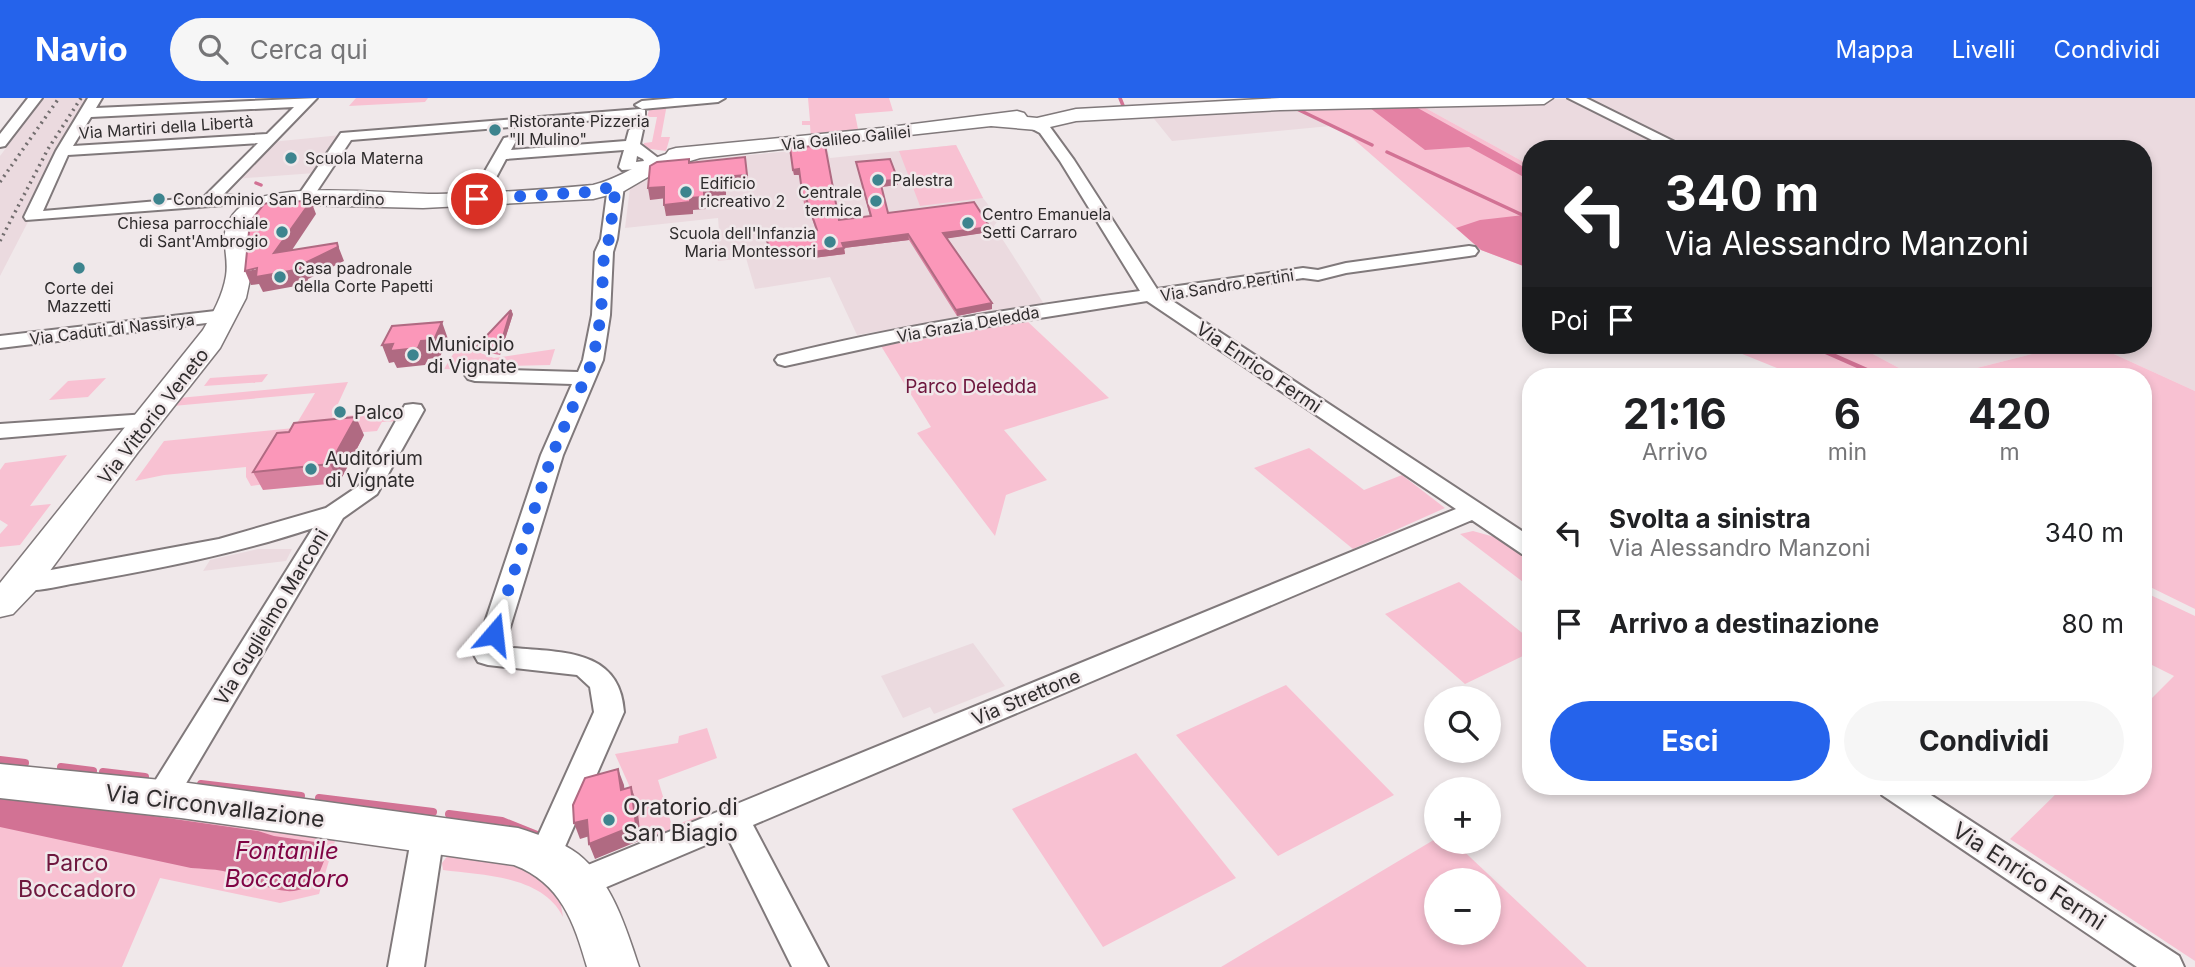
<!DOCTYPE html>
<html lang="it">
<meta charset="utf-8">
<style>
:root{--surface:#fff;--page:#f6f6f6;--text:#202124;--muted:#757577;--accent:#2563eb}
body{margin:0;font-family:Inter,sans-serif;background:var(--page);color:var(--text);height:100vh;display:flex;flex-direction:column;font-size:26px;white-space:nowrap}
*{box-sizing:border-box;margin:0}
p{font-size:23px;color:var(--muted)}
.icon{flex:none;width:38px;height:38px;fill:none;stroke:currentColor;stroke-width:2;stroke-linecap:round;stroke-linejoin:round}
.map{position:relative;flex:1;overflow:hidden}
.details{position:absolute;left:1522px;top:270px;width:630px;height:427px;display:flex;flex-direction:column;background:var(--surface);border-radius:28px;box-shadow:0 4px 10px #0003}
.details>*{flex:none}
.guide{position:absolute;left:1522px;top:42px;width:630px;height:214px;border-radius:28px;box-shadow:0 4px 10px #0003;background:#202124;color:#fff;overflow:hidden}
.fabs{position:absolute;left:1424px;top:588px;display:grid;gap:14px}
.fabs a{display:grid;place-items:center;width:77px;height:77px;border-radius:50%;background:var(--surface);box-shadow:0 4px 10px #0003;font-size:35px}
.pin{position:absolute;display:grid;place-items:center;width:60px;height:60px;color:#fff;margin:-30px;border:4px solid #fff;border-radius:50%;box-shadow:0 2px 7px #0007}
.me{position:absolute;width:77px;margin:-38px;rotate:17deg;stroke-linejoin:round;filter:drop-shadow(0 0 5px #0008)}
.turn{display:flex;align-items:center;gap:24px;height:147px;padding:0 28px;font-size:32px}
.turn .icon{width:91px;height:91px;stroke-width:2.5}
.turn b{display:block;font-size:49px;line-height:60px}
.then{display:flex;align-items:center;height:66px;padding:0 28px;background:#0003;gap:14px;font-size:26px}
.eta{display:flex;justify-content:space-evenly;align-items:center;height:119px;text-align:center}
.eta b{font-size:42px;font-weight:700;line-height:49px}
.primary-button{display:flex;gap:14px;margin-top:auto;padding:14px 28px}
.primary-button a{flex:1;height:80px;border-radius:42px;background:var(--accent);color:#fff;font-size:28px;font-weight:700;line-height:80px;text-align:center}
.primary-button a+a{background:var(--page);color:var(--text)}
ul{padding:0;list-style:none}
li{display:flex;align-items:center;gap:21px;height:91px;padding:0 28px}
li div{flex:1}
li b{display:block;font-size:26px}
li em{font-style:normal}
header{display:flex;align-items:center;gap:42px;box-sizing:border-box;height:98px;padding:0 35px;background:var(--accent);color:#fff}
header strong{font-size:33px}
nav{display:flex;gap:38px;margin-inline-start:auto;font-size:24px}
.search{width:490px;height:63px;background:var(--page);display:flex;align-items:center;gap:18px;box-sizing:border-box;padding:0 24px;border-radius:38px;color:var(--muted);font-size:26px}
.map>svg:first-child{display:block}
.built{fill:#ebdadf}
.green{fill:#f8c1d2;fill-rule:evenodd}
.forest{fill:#e482a4}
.water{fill:#d27294}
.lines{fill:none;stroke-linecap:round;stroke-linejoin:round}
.stream-far2{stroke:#d27294;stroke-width:3.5}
.stream-far1{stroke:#d27294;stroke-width:4.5}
.stream{stroke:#d27294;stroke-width:8}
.street-casing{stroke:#80797b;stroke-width:4}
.secondary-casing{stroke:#80797b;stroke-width:3}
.street{fill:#fff;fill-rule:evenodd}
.secondary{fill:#fff;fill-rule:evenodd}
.rail{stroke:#736e6f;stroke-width:3.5;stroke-dasharray:2 4.5;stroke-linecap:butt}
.wall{fill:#d8829f}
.shaded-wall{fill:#b06a82}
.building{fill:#fb97b9;stroke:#b06a82;stroke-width:2}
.route{stroke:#2563eb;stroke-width:12;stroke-dasharray:0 21.6}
.poi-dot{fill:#3d848e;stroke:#f0e8ea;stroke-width:2.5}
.labels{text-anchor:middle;stroke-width:5;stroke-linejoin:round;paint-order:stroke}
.far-poi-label{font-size:16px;fill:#2f2c2d;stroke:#f0e8ea;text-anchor:start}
.far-street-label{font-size:16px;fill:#2f2c2d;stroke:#f0e8ea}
.poi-label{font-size:19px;fill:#2f2c2d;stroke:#f0e8ea;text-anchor:start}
.street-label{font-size:19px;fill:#2f2c2d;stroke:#f0e8ea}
.park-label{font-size:19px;fill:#6e173e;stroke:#f0e8ea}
.near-street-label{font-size:23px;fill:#2f2c2d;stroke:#f0e8ea}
.near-poi-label{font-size:23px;fill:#2f2c2d;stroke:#f0e8ea;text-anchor:start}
.near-park-label{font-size:23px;fill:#6e173e;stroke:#f0e8ea}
.near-water-label{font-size:24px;font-style:italic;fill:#7f0444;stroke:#f0e8ea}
</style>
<header>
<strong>Navio</strong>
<div class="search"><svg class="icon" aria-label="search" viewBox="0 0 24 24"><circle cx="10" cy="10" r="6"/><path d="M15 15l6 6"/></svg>Cerca qui</div>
<nav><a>Mappa</a><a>Livelli</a><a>Condividi</a></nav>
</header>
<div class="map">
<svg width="2195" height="869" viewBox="0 0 2195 869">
<rect width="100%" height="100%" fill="#f0e8ea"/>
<path class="built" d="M44 0H89L38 88 30 120 0 178V58Z
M1585 0H2195V293L2094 247H2144V51H1531V68L1420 7Z
M1294 10 1330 28 1172 43 1151 17Z
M341 37 315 75 234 81 271 44Z
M956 47 983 100 999 121 994 128 1044 206 857 237 830 179 755 191 746 160 718 163 709 135 719 133 718 120 625 130 630 90 638 83 682 63 827 50 830 60Z
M1856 247H2067L1945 278H1914Z
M258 451H292L286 463 203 473 210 462Z
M973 545 1005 588 934 616 930 609 903 620 881 578Z"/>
<path class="green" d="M356 0H428L425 4 349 8Z
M808 0H889L893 13 855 16 859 36 811 40 810 27H802V23H810Z
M667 6 661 39H670L666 53 643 50 644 45 652 44 657 19H647L649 12Z
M1420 7 1531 68V171L1481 152 1351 39 1294 10Z
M956 47 983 100 920 108 899 53Z
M1027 223 1109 300 1004 332 1047 382 1006 397 995 438 917 335 931 329 881 248Z
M1720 247H1856L1914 278H1797Z
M2067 247H2094L2195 293V511L2144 486V278H1945Z
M555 251 550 267 506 268 502 276 482 272 444 271 455 253H475L494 260Z
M268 276 262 284 204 288 210 280Z
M106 280 88 299 49 302 68 283Z
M348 284 332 319 406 313 401 323 382 324 377 333 306 339 286 354 266 386 251 388 246 379V369L164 377 135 383 164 343 294 330 315 295 173 308 179 300Z
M1309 350 1364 392 1402 377 1445 410 1353 451 1254 370Z
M67 357 30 408 51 406 20 447 0 449V436L8 427 0 422V372L5 365Z
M1473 433 1498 440 1531 464V490L1460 436Z
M1459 484 1531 542V554L1465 586 1385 516Z
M2144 494 2195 518V863L2010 741 2064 688H2144V608L2174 578 2144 563Z
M1286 587 1394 697 1278 758 1176 637Z
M707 630 717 660 658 682 672 728 708 715 710 721 642 751 637 705 615 656 678 645 679 638Z
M1136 655 1236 780 1103 849 1012 711Z
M0 692 338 733 319 796 280 805 160 780 122 869H0Z
M1437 740V744H1454L1587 869H1221ZM1437 782H1489V835H1437Z
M451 753 521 768 542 783 560 801 563 819C543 778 483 777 443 772L442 765Z"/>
<path class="forest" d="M1416 9 1531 73V83L1469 49 1425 52 1370 10Z
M1524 117 1531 120V171L1481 152 1456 130 1480 122Z"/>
<path class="water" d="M0 696 258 733 274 738 322 745 326 747C327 756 324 764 320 773 300 814 254 781 223 773 213 771 202 771 191 770L0 729Z"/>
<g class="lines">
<path class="stream-far2" d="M1119 10H1124L1120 0
M1297 11 1372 47
M1387 54 1531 121
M256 85 261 87"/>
<path class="stream-far1" d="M1810 247 1869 273"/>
<path class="stream" d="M0 662 25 665
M61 669 93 673
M103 674 145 679
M201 686 301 698
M319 700 433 714
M449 716 502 723 537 737"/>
<defs>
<path id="street" d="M28 0H42L5 48 0 49V36Z
M88 0H102L96 10 317 0 223 97 258 100 265 108 263 111 257 113 237 106 26 122 24 119 56 53ZM294 9 267 36 73 48 91 19ZM258 45 204 99 43 113 68 57Z
M675 0H725L718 4 642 11 635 7 642 3Z
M1568 0H1586L1689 51H1670Z
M640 11 645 12V18L351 42 309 105H297L295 102 341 35Z
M1030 22 1050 29 1074 62 1157 191 1303 170 1318 172 1346 165 1469 148 1475 149 1478 153 1475 157 1469 158 1346 175 1318 182 1303 180 1168 200 1531 439V458L1522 456 1472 422 753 727 828 869H792L727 738 590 796 578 800 566 796 561 786 566 776 1456 411 1147 203 913 240 785 268 778 266 775 262 778 258C897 228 1018 210 1140 193L1060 63 1040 35 1023 26Z
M636 28 643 32 640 46 657 59 659 67 657 70 622 72 619 69 624 52 506 61 483 104H471L469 101 504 40 509 39 516 43 511 52 626 43 629 32ZM637 58 643 61 644 63 636 64Z
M616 83 624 88 617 141 613 154 610 217 603 262 563 357 504 549C554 555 620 547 624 614L560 760 556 770 544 774 532 770 528 760 594 614 590 589 577 577 488 567 478 564 474 557 541 357 572 286 475 283 468 281 465 277 468 273 475 271 578 274 583 262 592 217 595 154 601 141 608 88Z
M224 212 231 214 233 218 231 222 0 250V238Z
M413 306 421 307 424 312 377 396 343 420 172 709 161 712 150 709 145 700 150 691 313 430C236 456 156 471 77 485 57 488 32 496 13 491L9 485 13 479 219 441 326 410 360 387 402 312 405 307Z
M147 316 155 317 158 322 155 327 0 340V326Z
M1878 688H1917L2179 858 2184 869H2137L1882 697Z
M428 723 439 727 444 736 424 869H388L412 736 417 727Z"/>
<path id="secondary" d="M1280 0H1553L1544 6 1280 12 1076 23 1037 32 991 28 700 60 660 72 624 93 593 101 423 110 302 107 266 113 255 120 250 133 248 152 253 167 246 200 220 250 138 354 35 493 13 516 0 519V485L203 232C213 215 223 197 226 178 230 154 215 134 237 112 268 80 393 97 437 96 489 95 541 92 593 87 619 81 640 64 666 56L669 52 676 50 882 30 1017 13 1024 15 1027 19 1037 20 1076 11Z
M0 666 181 684 518 730C539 737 561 743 578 756 612 783 626 830 639 869H587C574 824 561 785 514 767L181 720 0 700Z"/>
</defs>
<use href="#street" class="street-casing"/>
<use href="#secondary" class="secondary-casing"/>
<use href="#street" class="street"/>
<use href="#secondary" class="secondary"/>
<path class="rail" d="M0 84 59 0
M0 143 48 51 81 0"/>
</g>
<path class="wall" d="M790 50 839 122 870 118 856 64 898 82V87L881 89 888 115 990 129V134L947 140 992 211 957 218 909 142 844 150 845 156 813 160 812 155 771 161 766 138 816 132 807 106H804L800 77H794Z
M513 216 500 257 478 253 476 249Z
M364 337 339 385 263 392 253 374Z"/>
<path class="shaded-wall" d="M745 59 749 89 726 91V97L706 99V111L693 112V116L666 118 664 107 690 100 704 88Z
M799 71 800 77H794L793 72Z
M898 82V87L880 89V83Z
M664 89 667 100 650 102 648 90Z
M311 103 316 116 280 170 274 155Z
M990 129V134L944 141 943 135Z
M908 136 909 142 844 150 845 156 813 160 812 154 842 145Z
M337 145 344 163 308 181 307 186 263 194 259 186 251 187 245 173 301 167Z
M811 149 812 155 771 161 770 155Z
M992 205V211L957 218 956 212Z
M511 212 513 216 500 257 499 252Z
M442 224 448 241 440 259 428 261 425 267 397 270 394 264 389 265 382 247Z
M356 319 364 337 339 385 330 366Z
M618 671 624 687 626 707 621 692Z
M631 689 637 705 641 742 595 761 589 746Z
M587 722 593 737 580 741 574 725Z"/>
<path class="building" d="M825 47 839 122 871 118 856 64 890 61 898 82 880 83 888 115 974 104 990 129 943 135 992 205 956 212 908 136 842 145 844 150 812 154 811 149 770 155 766 138 817 132 806 100 803 101 799 71 793 72 790 50Z
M745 59 747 77 723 79 724 86 704 88V99L690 100V104L664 107V89L648 90 650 68 657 64 689 61V65Z
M311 103 274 155 337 145 338 149 301 167V171L256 179 257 170 245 173 250 124 264 106 271 104Z
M511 212 499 252 476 249Z
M442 224 434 242 421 243 418 250 390 253 393 246 382 247 392 228Z
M356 319 330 366 253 374 277 335 289 334 294 325Z
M618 671 621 692 631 689 636 727 589 746 587 722 574 725 573 707 585 680Z"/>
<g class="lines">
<path class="route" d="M477 101 589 94 616 88 609 141 604 154 601 217 593 262 552 357 494 536"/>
</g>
<g class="poi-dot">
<circle cx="495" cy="32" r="7"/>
<circle cx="291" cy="60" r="7"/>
<circle cx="878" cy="82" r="7"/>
<circle cx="686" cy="94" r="7"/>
<circle cx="159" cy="101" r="7"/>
<circle cx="876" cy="103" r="7"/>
<circle cx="968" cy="125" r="7"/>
<circle cx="282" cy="134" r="7"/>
<circle cx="830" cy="144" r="7"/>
<circle cx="79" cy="170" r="7"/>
<circle cx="280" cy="179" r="7"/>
<circle cx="413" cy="257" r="7"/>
<circle cx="340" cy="314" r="7"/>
<circle cx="311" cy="371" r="7"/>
<circle cx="609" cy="722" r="7"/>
</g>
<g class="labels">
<g class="far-poi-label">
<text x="509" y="29">Ristorante Pizzeria<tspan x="509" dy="18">"Il Mulino"</tspan></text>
<text x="305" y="66">Scuola Materna</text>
<text x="892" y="88">Palestra</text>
<text x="700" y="91">Edificio<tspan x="700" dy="18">ricreativo 2</tspan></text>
<text x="862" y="100" text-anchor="end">Centrale<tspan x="862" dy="18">termica</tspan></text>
<text x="173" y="107">Condominio San Bernardino</text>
<text x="982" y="122">Centro Emanuela<tspan x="982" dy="18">Setti Carraro</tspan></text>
<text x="268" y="131" text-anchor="end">Chiesa parrocchiale<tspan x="268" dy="18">di Sant'Ambrogio</tspan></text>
<text x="816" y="141" text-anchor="end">Scuola dell'Infanzia<tspan x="816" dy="18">Maria Montessori</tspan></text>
<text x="294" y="176">Casa padronale<tspan x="294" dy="18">della Corte Papetti</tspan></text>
<text x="79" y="196" text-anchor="middle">Corte dei<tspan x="79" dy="18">Mazzetti</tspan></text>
</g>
<g class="far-street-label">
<text transform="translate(166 29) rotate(-4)" y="6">Via Martiri della Libertà</text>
<text transform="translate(846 40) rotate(-6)" y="6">Via Galileo Galilei</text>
<text transform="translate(1227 187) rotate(-9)" y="6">Via Sandro Pertini</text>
<text transform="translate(968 226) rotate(-10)" y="6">Via Grazia Deledda</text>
<text transform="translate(112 231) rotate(-7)" y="6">Via Caduti di Nassirya</text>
</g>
<g class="poi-label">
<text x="427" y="253">Municipio<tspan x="427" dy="22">di Vignate</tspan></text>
<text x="354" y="321">Palco</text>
<text x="325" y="367">Auditorium<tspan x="325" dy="22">di Vignate</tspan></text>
</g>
<g class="street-label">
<text transform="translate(1259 269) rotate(34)" y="7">Via Enrico Fermi</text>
<text transform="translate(153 318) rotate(-52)" y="7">Via Vittorio Veneto</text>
<text transform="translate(271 519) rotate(-59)" y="7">Via Guglielmo Marconi</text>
<text transform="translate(1026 599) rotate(-23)" y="7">Via Strettone</text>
</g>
<g class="park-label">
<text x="971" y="295">Parco Deledda</text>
</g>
<g class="near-street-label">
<text transform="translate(215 708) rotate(7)" y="8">Via Circonvallazione</text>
<text transform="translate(2029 778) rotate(33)" y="8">Via Enrico Fermi</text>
</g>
<g class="near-poi-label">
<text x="623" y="717">Oratorio di<tspan x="623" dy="26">San Biagio</tspan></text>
</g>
<g class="near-park-label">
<text x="77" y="773">Parco<tspan x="77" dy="26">Boccadoro</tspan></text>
</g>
<g class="near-water-label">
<text x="287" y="761">Fontanile<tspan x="287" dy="28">Boccadoro</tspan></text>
</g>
</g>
</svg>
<div class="fabs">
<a><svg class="icon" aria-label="search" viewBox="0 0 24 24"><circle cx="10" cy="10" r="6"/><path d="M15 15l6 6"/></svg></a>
<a>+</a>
<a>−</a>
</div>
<div class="pin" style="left:477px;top:101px;background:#d93025"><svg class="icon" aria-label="arrive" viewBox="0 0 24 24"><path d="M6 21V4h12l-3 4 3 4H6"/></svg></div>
<svg class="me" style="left:494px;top:536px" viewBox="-20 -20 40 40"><path d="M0-17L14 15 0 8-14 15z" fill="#2563eb" stroke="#fff" stroke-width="4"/></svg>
<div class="guide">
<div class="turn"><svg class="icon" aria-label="left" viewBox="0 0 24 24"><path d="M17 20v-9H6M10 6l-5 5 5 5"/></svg><div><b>340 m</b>Via Alessandro Manzoni</div></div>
<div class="then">Poi<svg class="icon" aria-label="arrive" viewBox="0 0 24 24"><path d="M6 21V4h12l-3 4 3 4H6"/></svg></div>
</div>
<section class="details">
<div class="eta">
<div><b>21:16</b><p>Arrivo</p></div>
<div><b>6</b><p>min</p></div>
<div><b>420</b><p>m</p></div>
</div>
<ul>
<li><svg class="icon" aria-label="left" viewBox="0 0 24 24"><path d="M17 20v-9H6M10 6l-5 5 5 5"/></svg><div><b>Svolta a sinistra</b><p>Via Alessandro Manzoni</p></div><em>340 m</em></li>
<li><svg class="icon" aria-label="arrive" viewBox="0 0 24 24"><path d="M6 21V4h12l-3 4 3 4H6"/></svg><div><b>Arrivo a destinazione</b></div><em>80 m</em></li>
</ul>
<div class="primary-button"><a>Esci</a><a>Condividi</a></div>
</section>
</div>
